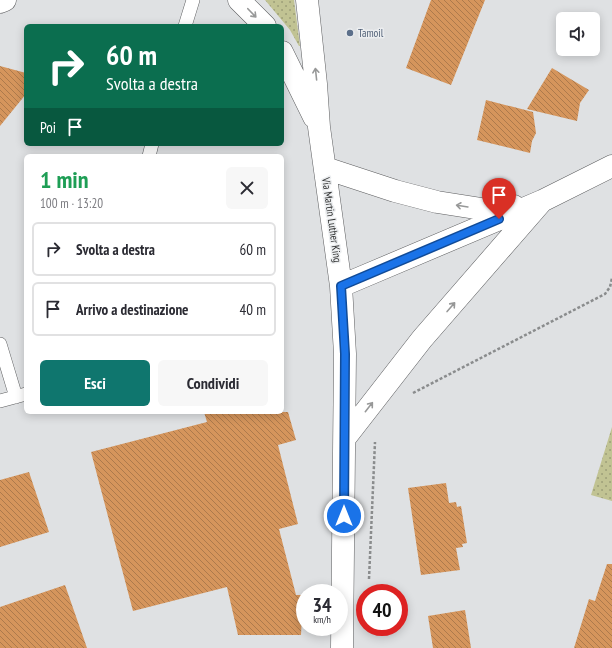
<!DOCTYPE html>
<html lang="it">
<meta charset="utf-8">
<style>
:root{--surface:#fff;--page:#f7f7f7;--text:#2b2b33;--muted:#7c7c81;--line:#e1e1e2;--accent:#0f766e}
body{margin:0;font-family:"PT Sans Narrow",sans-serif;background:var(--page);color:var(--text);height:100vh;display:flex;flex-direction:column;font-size:15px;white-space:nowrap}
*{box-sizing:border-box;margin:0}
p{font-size:13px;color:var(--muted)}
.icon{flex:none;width:22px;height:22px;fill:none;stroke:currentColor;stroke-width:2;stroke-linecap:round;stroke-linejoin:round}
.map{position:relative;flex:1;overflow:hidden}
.drawer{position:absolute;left:24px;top:154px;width:260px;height:260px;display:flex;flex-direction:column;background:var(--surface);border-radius:6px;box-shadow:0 2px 10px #0003}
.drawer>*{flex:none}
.banner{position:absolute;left:24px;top:24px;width:260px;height:122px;border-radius:6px;box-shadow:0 2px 10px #0003;background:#0b6e4f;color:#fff;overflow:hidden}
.tools{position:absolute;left:556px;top:12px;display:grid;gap:8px}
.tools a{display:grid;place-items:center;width:44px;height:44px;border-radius:6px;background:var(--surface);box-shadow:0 2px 10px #0003;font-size:20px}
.speed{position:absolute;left:296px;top:584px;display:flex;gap:8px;font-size:20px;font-weight:700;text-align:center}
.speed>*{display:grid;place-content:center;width:52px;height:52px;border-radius:50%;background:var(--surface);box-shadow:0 2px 10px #0003;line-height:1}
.speed small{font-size:10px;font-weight:400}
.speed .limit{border:6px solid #d22;background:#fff;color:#111}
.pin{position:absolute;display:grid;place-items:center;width:34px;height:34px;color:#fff;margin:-41px -17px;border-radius:50% 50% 50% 0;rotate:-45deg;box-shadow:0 0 4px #0007}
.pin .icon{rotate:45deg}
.me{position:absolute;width:44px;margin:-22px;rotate:0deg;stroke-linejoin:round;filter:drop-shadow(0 0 3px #0008)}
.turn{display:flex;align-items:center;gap:14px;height:84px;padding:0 16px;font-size:18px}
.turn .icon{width:52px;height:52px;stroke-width:2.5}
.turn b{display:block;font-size:28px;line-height:34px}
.then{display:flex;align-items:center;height:38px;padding:0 16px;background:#0003;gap:8px;font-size:15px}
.round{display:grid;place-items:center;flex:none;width:42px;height:42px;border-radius:6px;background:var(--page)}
.overview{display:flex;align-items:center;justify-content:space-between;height:68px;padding:0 16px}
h1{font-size:24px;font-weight:700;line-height:30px;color:#1e9e55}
.button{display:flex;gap:8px;margin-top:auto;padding:8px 16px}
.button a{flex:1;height:46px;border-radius:6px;background:var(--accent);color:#fff;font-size:16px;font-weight:700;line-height:46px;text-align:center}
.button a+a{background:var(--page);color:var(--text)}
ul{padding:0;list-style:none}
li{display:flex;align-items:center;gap:12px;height:54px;margin:0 8px 6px;padding:0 8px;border:2px solid var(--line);border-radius:6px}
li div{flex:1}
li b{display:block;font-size:15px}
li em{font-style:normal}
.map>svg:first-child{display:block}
.grass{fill:url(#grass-dots)}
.building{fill:url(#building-back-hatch)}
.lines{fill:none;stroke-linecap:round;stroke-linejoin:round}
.lane-casing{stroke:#5c5d5f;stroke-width:14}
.secondary-casing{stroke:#5c5d5f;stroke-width:23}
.path{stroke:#8a8c8d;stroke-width:2.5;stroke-dasharray:3 2;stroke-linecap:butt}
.lane{stroke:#fff;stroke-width:13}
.secondary{stroke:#fff;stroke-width:22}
.oneway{stroke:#979898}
.route-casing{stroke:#114b97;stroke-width:10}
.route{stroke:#1a73e8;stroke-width:7}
.service-dot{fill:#5c6f8a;stroke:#eceef0;stroke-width:1.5}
.labels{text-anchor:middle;stroke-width:3;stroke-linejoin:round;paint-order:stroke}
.service-label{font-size:11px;fill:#4e5e75;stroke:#eceef0;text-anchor:start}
.street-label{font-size:11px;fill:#2f3030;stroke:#eceef0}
</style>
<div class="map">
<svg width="612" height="648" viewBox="0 0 612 648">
<defs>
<pattern id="grass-dots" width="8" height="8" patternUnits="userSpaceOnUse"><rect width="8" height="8" fill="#c1c393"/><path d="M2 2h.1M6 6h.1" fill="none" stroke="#9d9f78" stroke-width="1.8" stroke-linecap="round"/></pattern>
<pattern id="building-back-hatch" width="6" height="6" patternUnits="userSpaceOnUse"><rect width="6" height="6" fill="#d5955c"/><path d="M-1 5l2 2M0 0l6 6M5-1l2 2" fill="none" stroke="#ad7a4c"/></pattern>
</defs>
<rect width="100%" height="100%" fill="#dfe1e3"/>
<path class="grass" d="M265 0H294L300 46H299L290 30Z
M612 427V501L591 495Z"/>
<path class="building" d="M431 0H485L451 85 406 68Z
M0 66 26 73V94L0 126Z
M552 68 589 90 580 103 577 121 527 109Z
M486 100 533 112 536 133 532 141 530 153 477 140Z
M204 412H288L296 440 278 445 298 524 279 529 296 595H303L301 635H238L227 587 133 611 91 452 207 422Z
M29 472 49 532 0 547V480Z
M446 483 449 503 456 502 457 507 461 506 467 543 462 544 463 547 456 548 460 570 421 575 408 488Z
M607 564H612V648H574L589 599 595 601Z
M65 585 87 648H0V607Z
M465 610 471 648H433L428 616Z"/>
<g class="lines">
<defs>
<path id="lane" d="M185 26 193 0
M149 156 152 144
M0 344 16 397
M0 401 26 394"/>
<path id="secondary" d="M239 0 265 26
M307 0 316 84 319 127 341 286 345 354 342 648
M0 2 5 0
M282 52 314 117
M325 168 395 191 437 202 488 210 514 206
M341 286 542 201 612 166
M345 438 422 339 542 201"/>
</defs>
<use href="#lane" class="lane-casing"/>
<use href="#secondary" class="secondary-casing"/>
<path class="path" d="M413 393 605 294 610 287 612 278
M369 579 375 442"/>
<use href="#lane" class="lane"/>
<use href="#secondary" class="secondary"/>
</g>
<defs><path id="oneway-shaft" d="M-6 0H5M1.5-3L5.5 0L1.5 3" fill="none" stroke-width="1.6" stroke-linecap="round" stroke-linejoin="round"/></defs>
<g class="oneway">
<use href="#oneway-shaft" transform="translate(252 13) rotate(46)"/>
<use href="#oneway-shaft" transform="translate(316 74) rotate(-96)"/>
<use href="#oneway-shaft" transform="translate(462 206) rotate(-171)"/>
<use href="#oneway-shaft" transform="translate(451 307) rotate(-49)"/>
<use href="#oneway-shaft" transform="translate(369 407) rotate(-52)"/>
</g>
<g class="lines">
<defs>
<path id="route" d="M344 516 345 354 341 286 499 219"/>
</defs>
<use href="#route" class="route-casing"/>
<use href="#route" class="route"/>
</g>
<circle class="service-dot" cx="350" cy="33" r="4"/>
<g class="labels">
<g class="service-label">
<text x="358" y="37">Tamoil</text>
</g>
<g class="street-label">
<text transform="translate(332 220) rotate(82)" y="4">Via Martin Luther King</text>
</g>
</g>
</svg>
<div class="tools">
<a><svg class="icon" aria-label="sound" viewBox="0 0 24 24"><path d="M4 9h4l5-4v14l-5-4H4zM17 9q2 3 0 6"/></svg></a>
</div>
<div class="speed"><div>34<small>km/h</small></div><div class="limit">40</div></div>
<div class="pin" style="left:499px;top:219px;background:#d93025"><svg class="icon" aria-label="arrive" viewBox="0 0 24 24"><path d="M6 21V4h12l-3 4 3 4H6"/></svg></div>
<svg class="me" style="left:344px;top:516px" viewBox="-20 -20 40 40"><circle r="17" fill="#1a73e8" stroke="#fff" stroke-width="3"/><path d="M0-11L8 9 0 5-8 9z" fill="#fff"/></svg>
<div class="banner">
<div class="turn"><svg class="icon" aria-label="right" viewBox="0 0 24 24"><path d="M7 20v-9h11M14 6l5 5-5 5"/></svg><div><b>60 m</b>Svolta a destra</div></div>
<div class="then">Poi<svg class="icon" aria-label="arrive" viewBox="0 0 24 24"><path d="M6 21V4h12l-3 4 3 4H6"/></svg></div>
</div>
<section class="drawer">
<div class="overview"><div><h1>1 min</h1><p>100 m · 13:20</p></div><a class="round"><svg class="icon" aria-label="close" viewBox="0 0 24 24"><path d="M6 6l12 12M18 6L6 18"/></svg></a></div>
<ul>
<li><svg class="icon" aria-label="right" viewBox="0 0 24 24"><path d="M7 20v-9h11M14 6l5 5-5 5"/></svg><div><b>Svolta a destra</b></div><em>60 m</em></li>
<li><svg class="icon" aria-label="arrive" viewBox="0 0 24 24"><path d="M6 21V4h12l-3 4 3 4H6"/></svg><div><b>Arrivo a destinazione</b></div><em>40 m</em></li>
</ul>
<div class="button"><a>Esci</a><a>Condividi</a></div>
</section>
</div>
